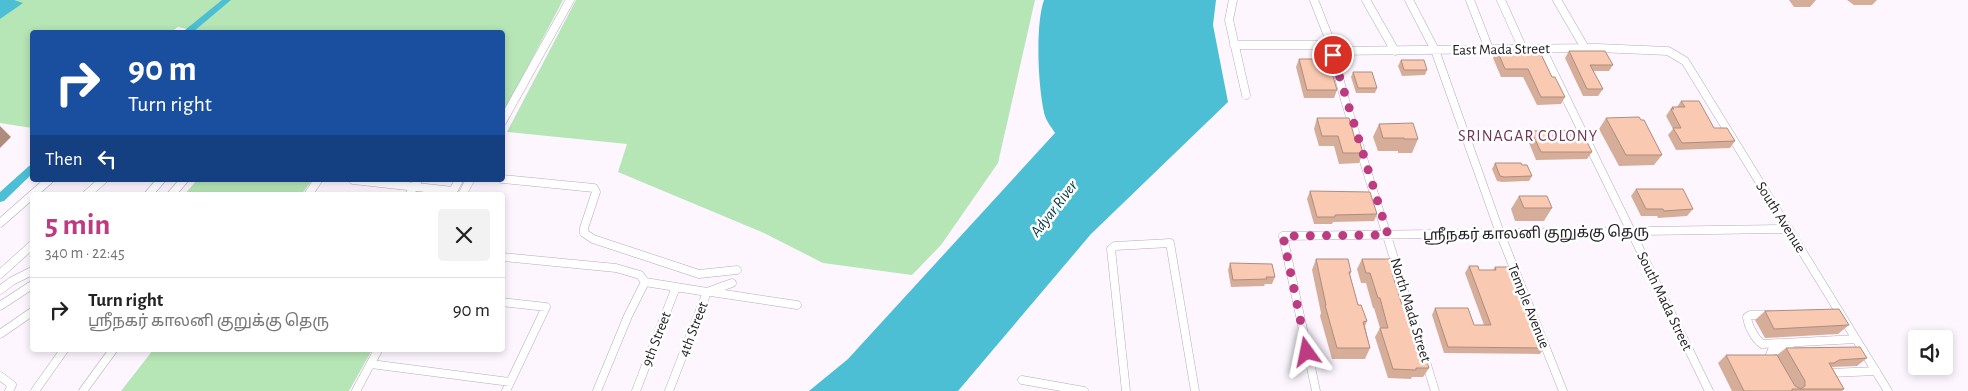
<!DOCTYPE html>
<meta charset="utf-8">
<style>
:root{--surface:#fff;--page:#f2f2f2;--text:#222;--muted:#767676;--line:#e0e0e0;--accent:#bd3b81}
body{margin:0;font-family:"Alegreya Sans","Noto Sans Tamil",sans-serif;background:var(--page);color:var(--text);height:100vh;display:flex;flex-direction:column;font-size:19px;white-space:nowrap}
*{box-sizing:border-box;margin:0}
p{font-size:16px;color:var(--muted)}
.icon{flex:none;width:28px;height:28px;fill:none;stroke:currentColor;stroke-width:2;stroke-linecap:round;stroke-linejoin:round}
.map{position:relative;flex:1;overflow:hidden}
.side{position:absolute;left:30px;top:192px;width:475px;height:160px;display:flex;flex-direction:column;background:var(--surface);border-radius:5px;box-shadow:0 2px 8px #0003}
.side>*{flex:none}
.guide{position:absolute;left:30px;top:30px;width:475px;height:152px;border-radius:5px;box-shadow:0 2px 8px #0003;background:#1a4fa0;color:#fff;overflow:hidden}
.controls{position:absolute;left:1908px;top:330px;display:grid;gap:10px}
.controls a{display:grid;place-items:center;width:45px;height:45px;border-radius:5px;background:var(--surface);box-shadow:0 2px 8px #0003;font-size:25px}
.pin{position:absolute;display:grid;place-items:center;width:42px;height:42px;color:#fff;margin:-21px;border:2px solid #fff;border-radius:50%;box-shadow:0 1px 5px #0007}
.me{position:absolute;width:55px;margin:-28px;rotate:348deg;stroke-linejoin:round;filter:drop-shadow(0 0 4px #0008)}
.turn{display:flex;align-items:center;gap:18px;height:105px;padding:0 15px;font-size:22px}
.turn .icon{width:65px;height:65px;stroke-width:2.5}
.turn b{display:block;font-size:35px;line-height:42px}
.then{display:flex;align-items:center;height:48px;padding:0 15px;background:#0003;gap:10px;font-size:19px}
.round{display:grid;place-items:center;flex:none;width:52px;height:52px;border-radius:5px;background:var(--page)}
.overview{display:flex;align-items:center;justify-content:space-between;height:85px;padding:0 15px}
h1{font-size:30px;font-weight:700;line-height:38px;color:var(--accent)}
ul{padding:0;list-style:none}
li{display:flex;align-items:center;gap:15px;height:65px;padding:0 15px;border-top:1px solid var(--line)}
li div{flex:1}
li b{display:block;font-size:19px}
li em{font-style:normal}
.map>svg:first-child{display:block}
.green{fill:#b6e5b6}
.water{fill:#4dbfd4}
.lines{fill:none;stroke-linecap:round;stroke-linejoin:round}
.canal{fill:#4dbfd4;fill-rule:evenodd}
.street-casing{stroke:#b9aabe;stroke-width:9}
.street{stroke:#fff;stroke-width:8}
.wall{fill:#d6ad99}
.shaded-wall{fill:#ae8d7d}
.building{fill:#f9c9b2;stroke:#ae8d7d}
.route{stroke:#bd3b81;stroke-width:9;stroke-dasharray:0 16.2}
.labels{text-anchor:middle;stroke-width:5;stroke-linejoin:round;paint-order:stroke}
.street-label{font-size:15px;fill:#252027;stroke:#fff}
.neighbourhood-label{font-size:16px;letter-spacing:1px;fill:#743354;stroke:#fff}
.water-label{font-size:16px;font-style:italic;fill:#023942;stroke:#fff}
</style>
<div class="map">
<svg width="1968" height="391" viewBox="0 0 1968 391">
<rect width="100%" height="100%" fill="#fdf6ff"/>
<path class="green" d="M0 0H563L506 108 503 107 502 32H202L178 27 171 32H32V128L0 123Z
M576 0H1035L998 163 941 245 912 275 823 263 764 233 618 172 627 144 507 132Z
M197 180H312L301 195H184Z
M153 350H372L349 391H121Z"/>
<path class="water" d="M0 0H14L23 3 0 19Z
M1044 0H1216L1213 25 1228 102 1091 234 958 391H809L848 359 1055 133C1052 128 1047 122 1045 116 1038 90 1035 25 1044 0Z"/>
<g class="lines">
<path class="canal" d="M222 0H231L193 32H184L185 30Z
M32 165V174L4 201 0 202V192L29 166Z"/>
<defs>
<path id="street" d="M1233 0 1229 20 1246 95
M1314 0 1334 51 1333 55 1345 100 1435 391
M1366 0 1395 51
M1409 0 1435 50 1500 233 1563 391
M1470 0 1489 49
M1501 0 1523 49
M1557 0 1585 48
M1234 45H1331
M1542 49 1709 391
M1334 51 1597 48 1668 51 1685 61 1888 391
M502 122 570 0
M502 179 594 188 596 192 584 228V233L593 239 699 274 737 270
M353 180 453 191
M452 193 459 180
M86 195 103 180
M148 195 161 180
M171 195 184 180
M308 195 318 180
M409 195 418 180
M462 195 470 180
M0 223 49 180
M502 257 616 268 640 275 645 282
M0 274 32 245
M0 290 12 281 32 271
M711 292 797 305
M502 302 546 307 506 391
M0 306 32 285
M1770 315H1750L1747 317C1748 326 1755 339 1762 344L1856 339
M0 334 32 312
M1775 363 1770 355 1772 350H1791
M371 364 510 382
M0 376 12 385 9 391
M1022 380 1084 391
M35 391 64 350
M83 391 113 350
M356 391 378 350
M597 391 628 316 645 282 707 292
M636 391 676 287
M669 391 707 292 732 283
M1126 391 1111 249 1115 246 1170 243 1195 391
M1316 391 1283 236 1789 229
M1836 391 1828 376 1830 373 1876 371"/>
</defs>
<use href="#street" class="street-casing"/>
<use href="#street" class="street"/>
</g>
<path class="wall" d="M1789 0H1816L1810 7H1794Z
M1847 0H1877L1872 5H1854Z
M1497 50 1552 77 1565 97 1561 104 1537 105 1523 77H1501L1493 58Z
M1569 51 1613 65 1609 71H1593L1603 89 1598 96H1583L1565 58Z
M1299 59 1337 90 1334 98H1304L1296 67Z
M1401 60 1427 70 1425 75 1402 76 1398 66Z
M1353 72 1377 88 1375 93H1356L1351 77Z
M1681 101 1714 128 1735 141 1730 148 1676 150 1668 135 1673 129 1666 116 1672 107H1677Z
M1317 118 1355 139 1363 153 1359 163 1339 164 1334 146H1319L1314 129Z
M1606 118 1662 155 1654 165 1619 166 1599 129Z
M1379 124 1418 139 1412 153H1398V151H1378L1373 137Z
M1531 131 1592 152 1587 159 1536 160 1527 138Z
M1495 163 1522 165 1532 176 1529 181 1502 182 1497 181 1492 169Z
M1636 189 1693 209 1687 216 1658 218 1657 216H1641L1631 196Z
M1310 191 1377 214 1374 221 1333 222 1332 224H1314L1307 199Z
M1519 196 1552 208 1544 221H1515L1511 209Z
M1316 259 1351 272 1350 275 1358 305 1367 321 1365 326 1370 348 1365 359H1332L1320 316 1321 313 1312 270Z
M1362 259 1398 273 1395 280 1402 305 1411 330 1429 368 1423 377H1412L1411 379 1388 378 1375 337 1380 328 1374 308H1373L1366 283H1361L1357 269Z
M1230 263 1275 277 1272 284H1265L1264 286 1231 287 1228 270Z
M1469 266 1479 270H1493L1495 267 1544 348 1540 354 1444 353 1432 315 1435 308 1474 325H1484L1465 273Z
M1765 311 1849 325 1838 334 1765 338 1755 320Z
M1786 348 1867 358 1857 366 1832 367 1844 389 1842 391H1732L1718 363 1726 355H1777Z"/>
<path class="shaded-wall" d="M0 126 11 137 0 148Z"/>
<path class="building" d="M1497 50H1539L1552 77H1555L1565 97H1541L1528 69H1505Z
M1569 51H1605L1613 65H1590L1603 89H1587Z
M1299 59H1328L1337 90H1307Z
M1401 60H1424L1427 70H1404Z
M1353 72H1372L1377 88H1358Z
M1681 101H1699L1714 128H1727L1735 141 1682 143 1673 128H1681L1671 109H1674L1672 107H1685Z
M1639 117 1641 120H1644L1662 155H1626L1606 118Z
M1317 118H1349L1355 139H1359L1363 153H1343L1338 136H1322Z
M1413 123 1418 139H1404V138H1383L1379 124Z
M1581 130 1592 152H1541L1531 131Z
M1495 163H1521L1522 165H1527L1532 176 1504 177 1500 176Z
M1636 189H1683L1693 209 1664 211 1663 209H1646Z
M1310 191 1370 192 1377 214 1335 215V217H1317Z
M1519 196H1547L1552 208H1524Z
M1316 259H1348L1351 272H1349L1358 305H1361L1367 321 1363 322 1370 348H1337L1325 305H1326Z
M1362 259H1394L1398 273H1392L1402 305H1404L1411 330H1416L1429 368H1416V370L1393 369 1380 328H1388L1380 298H1378L1370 273H1366Z
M1230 263 1272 264 1275 277H1266L1267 279 1233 280Z
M1469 266H1478L1479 270H1496L1495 267H1512L1544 348 1448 347 1435 308H1468L1474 325H1491Z
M1839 309 1849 325 1774 329 1765 311Z
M1860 347 1867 358 1839 360 1834 363H1829L1844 389H1792V391H1744L1726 355H1777L1795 386 1801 389 1805 386V381L1786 348Z"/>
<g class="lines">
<path class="route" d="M1307 352 1283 236 1388 235 1333 55"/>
</g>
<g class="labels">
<g class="street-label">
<text transform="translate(1501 49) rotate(-1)" y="5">East Mada Street</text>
<text transform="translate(1781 217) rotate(58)" y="5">South Avenue</text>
<text transform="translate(1536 233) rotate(-1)" y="5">ஸ்ரீநகர் காலனி குறுக்கு தெரு</text>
<text transform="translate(1665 301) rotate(64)" y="5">South Mada Street</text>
<text transform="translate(1529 306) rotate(68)" y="5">Temple Avenue</text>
<text transform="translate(1411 310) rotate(73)" y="5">North Mada Street</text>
<text transform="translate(693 329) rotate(-69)" y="5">4th Street</text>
<text transform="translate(656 339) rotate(-69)" y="5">9th Street</text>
</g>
<g class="neighbourhood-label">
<text x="1528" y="141">SRINAGAR COLONY</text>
</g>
<g class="water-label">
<text transform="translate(1053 208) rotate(-52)" y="6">Adyar River</text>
</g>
</g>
</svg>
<div class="controls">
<a><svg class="icon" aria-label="sound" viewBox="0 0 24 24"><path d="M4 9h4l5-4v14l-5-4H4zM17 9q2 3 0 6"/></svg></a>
</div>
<div class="pin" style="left:1333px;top:55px;background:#d93025"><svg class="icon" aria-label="arrive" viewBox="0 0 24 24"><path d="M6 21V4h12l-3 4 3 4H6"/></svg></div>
<svg class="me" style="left:1307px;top:352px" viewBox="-20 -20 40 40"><path d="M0-17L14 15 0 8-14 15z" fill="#bd3b81" stroke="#fff" stroke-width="4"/></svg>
<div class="guide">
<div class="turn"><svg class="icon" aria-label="right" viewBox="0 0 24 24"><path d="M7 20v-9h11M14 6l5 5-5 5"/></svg><div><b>90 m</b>Turn right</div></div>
<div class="then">Then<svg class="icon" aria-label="left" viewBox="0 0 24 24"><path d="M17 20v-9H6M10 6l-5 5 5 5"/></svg></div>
</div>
<section class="side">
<div class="overview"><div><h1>5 min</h1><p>340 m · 22:45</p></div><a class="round"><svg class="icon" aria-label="close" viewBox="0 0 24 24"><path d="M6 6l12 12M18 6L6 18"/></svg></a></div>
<ul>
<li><svg class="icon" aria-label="right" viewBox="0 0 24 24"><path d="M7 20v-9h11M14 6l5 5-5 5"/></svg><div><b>Turn right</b><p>ஸ்ரீநகர் காலனி குறுக்கு தெரு</p></div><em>90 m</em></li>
</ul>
</section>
</div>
